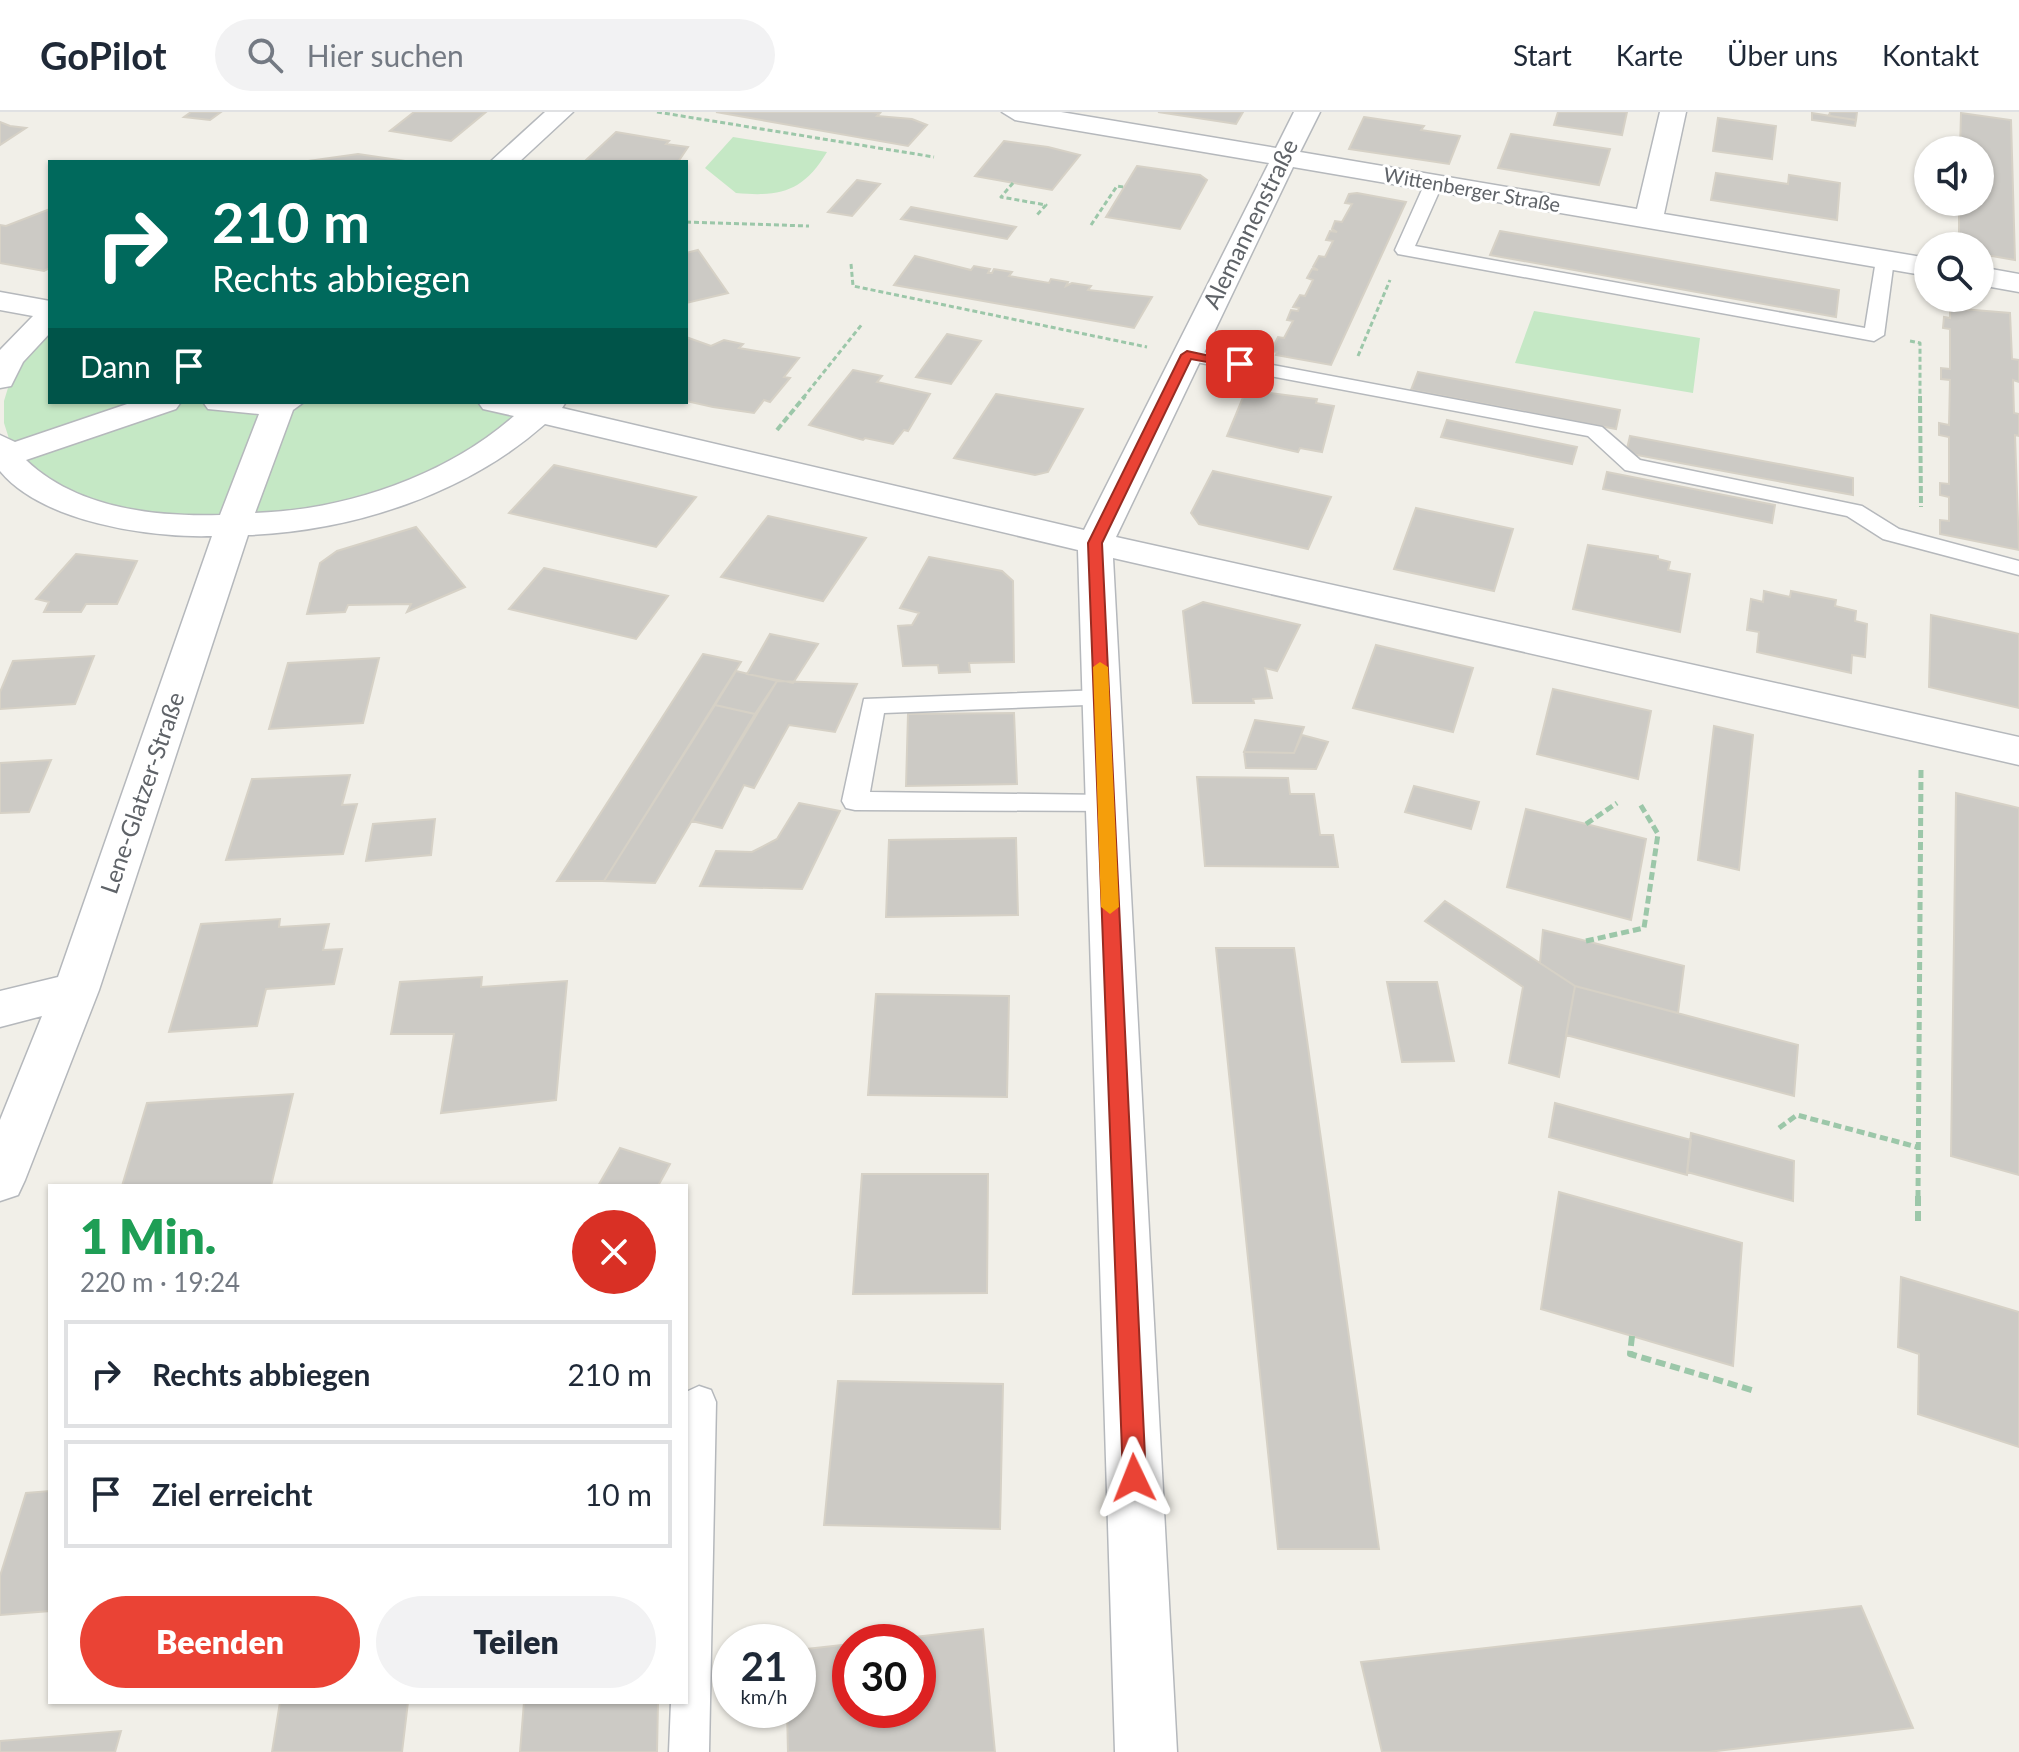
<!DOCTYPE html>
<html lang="de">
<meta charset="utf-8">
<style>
:root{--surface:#fff;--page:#f2f2f3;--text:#1f2937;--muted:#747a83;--line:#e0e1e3;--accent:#ea4335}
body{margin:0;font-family:Lato,sans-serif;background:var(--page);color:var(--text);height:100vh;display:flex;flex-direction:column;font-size:30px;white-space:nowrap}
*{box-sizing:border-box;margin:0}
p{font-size:26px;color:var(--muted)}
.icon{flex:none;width:44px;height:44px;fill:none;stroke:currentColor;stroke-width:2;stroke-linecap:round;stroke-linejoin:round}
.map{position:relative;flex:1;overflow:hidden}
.sheet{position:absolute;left:48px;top:1072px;width:640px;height:520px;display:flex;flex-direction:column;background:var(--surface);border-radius:0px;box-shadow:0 2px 6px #0004}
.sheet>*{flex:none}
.top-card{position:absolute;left:48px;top:48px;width:640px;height:244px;border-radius:0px;box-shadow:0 2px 6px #0004;background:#00695c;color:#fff;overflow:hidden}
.controls{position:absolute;left:1914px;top:24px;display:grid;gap:16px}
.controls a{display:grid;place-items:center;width:80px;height:80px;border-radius:50%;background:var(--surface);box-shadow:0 2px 6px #0004;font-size:40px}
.speed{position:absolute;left:712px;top:1512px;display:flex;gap:16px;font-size:40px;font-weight:700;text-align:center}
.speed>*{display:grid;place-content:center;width:104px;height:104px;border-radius:50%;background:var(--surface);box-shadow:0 2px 6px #0004;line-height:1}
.speed small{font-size:20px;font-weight:400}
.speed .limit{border:12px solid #d22;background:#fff;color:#111}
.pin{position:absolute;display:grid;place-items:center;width:68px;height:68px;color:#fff;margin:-34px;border-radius:16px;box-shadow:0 4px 12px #0006}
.me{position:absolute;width:88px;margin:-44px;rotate:358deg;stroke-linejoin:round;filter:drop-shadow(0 0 6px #0008)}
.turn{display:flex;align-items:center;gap:28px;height:168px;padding:0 32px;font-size:36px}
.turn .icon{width:104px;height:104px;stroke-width:2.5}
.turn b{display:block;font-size:56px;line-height:68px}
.then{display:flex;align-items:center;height:76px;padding:0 32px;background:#0003;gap:16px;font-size:30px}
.round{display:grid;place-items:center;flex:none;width:84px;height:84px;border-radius:42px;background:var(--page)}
.headline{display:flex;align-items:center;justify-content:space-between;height:136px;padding:0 32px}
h1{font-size:48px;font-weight:800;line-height:60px;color:#1e9e55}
.primary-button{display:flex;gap:16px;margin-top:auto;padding:16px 32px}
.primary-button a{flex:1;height:92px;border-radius:48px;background:var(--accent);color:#fff;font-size:32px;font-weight:800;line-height:92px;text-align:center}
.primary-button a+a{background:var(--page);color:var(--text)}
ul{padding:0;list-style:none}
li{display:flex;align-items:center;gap:24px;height:108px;margin:0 16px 12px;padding:0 16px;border:4px solid var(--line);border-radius:0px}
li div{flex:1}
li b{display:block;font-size:30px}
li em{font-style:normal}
header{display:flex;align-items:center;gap:48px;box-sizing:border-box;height:112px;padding:0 40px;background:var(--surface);border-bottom:2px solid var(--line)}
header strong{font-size:38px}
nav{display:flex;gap:44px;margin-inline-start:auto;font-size:28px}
.search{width:560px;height:72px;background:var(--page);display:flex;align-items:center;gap:20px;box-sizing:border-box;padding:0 28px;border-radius:44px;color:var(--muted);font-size:30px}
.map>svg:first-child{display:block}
.green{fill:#c5e8c5}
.building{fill:#cccac5;stroke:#d6d1c6;stroke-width:2}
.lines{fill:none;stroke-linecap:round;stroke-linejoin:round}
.lane-casing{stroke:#b5b8bc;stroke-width:3}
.street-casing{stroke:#b5b8bc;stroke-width:3}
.path-far3{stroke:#9cc7a9;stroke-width:3;stroke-dasharray:5 3;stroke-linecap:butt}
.path-far2{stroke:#9cc7a9;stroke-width:4;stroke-dasharray:7 3;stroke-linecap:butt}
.path-far1{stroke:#9cc7a9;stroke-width:5;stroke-dasharray:8 4;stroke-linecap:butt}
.path{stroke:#9cc7a9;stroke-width:6;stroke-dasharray:10 5;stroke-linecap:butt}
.lane{fill:#fff;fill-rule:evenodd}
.street{fill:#fff;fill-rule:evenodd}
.route{fill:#ea4335;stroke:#982c22;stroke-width:2}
.slow{fill:#f59e0b}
.labels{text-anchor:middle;stroke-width:6;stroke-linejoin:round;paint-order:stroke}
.far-street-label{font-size:20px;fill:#5f6368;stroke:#fff}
.street-label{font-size:24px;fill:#5f6368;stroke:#fff}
</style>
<header>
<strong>GoPilot</strong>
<div class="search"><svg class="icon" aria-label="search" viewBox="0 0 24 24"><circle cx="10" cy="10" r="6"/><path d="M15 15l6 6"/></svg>Hier suchen</div>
<nav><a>Start</a><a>Karte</a><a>Über uns</a><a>Kontakt</a></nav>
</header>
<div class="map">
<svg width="2019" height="1640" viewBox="0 0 2019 1640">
<rect width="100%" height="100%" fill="#f1efe8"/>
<path class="green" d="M733 25 827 40C803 80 780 85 736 81L705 56Z
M1534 199 1700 226 1693 281 1515 251Z
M50 216V290H541L491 332 374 385 234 409 107 396 46 370 11 333 4 311V289L11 266 24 244Z"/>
<path class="building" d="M191 0H221L210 8 184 5Z
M414 0H486L451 29 390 19Z
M716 0H872L880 1 877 4 912 7 927 13 908 34Z
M1158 0H1243L1236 12Z
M1558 0H1627L1622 23 1554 13Z
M1830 0H1857L1856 8 1829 4Z
M1812 1 1856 8 1855 14 1812 8Z
M1961 1 2011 8 2015 148 1980 142V134H1959V90H1980V38H1960Z
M1364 5 1424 14 1421 18 1460 24 1449 52 1349 37Z
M1718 6 1776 14 1772 47 1713 39Z
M0 10 10 14 26 16 0 33Z
M616 20 669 29 666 32 688 35 678 50 585 49Z
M1511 22 1610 37 1599 73 1498 56Z
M1004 29 1048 35 1080 43 1052 78 975 64Z
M358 42 412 50H301Z
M1137 54 1200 63 1207 68 1180 117 1106 105Z
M1716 61 1788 72 1789 63 1840 71 1837 108 1711 88Z
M857 68 880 72 852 104 828 100Z
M1357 81 1406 90 1331 253 1276 243 1277 240 1271 239 1278 225 1284 226 1293 209 1287 208 1291 198 1298 199 1299 196 1293 195 1300 183 1305 184 1313 168 1307 166 1312 157 1318 158 1313 155 1319 144 1325 145 1333 129 1326 128 1330 119 1337 120 1332 117 1335 109 1342 110 1352 92 1345 91 1349 82Z
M911 95 1016 115 1007 127 901 107Z
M50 97V156L44 159 0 151V113L6 114Z
M1500 119 1839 178 1836 205 1490 143Z
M698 138 728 181 686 191V141Z
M915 144 971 158 974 154 990 157 988 161H992L994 157 1012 160 1009 164 1049 171 1051 167 1068 170 1066 174 1072 171 1091 174 1088 178 1152 185 1134 216 894 173Z
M1950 196 2010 201 2012 247 2019 248V270L2013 268 2014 301 2019 302V324L2015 323 2019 438 1940 422V408L1949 409V385L1940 383V371L1949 372V325L1939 323V311L1949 313 1950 268 1941 267V256L1950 257V217L1943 216 1944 205 1950 206Z
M947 222 981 229 951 272 916 265Z
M686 225 711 234 724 228 743 232 739 236 799 246 784 265 790 266 770 290 764 288 754 301 713 295 686 289Z
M853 258 882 264 877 270 930 282 908 319 904 318 893 332 865 326 863 328 809 313Z
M1418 260 1620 298 1616 317 1411 278Z
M1246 278 1317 287 1316 291 1334 294 1322 340 1300 336 1298 340 1227 324Z
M996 282 1083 297 1048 360 1035 363 954 346Z
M1447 308 1577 335 1572 352 1441 325Z
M1630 324 1853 366V383L1626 341Z
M554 353 696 385 656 435 509 401Z
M1213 359 1331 385 1308 437 1199 412 1191 401Z
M1607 360 1775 393 1772 411 1603 377Z
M1416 396 1513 417 1494 479 1394 457Z
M768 404 866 426 823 489 721 465Z
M416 415 465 475 407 500 411 492 348 493 345 500 307 502 320 451 337 439Z
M1588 433 1658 444V447L1670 450 1668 458 1690 462 1680 520 1573 497Z
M76 442 137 449 117 492H86L81 500H44L49 490 36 487Z
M929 445 1002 459 1013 469 1014 550 969 551 970 560 939 561 938 553 903 554 898 514 912 513 919 501 900 496Z
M544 456 668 484 636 527 509 497Z
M1764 479 1790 485 1791 479 1836 488 1835 494 1856 499 1855 509 1867 512 1865 545 1852 543 1851 561 1757 540 1759 520 1747 518 1751 487 1763 490Z
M1203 490 1300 513 1277 559 1265 556 1272 586 1253 587 1254 591H1193L1183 499Z
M1931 503 2019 522V596L1929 575Z
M770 522 818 532 793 571 747 562Z
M1376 533 1473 556 1453 620 1353 596Z
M703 542 741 550 604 769H557Z
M94 544 75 592 0 597V580L13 549Z
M379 546 363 611 269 617 288 551Z
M736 559 777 569 755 602 715 593Z
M777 569 857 572 835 620 789 613 754 676 744 673 722 716 692 709Z
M1553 577 1651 599 1638 667 1537 642Z
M715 593 755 602 655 771 604 769Z
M1014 601 1017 672 906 674 908 602Z
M1255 608 1304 615 1294 641 1244 640Z
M1714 614 1753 623 1739 758 1698 748Z
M1302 623 1328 630 1316 657 1246 656 1244 640 1294 641Z
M51 648 29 700 0 701V651Z
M350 663 342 693 357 692 343 742 226 748 252 667Z
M1197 665 1288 666 1290 682H1314L1320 723H1333L1338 755 1205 754Z
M1414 674 1479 690 1471 717 1405 700Z
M1956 681 2019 696V1063L1951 1044Z
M799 691 840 699 802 777 700 774 716 739 752 740 777 727Z
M1526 697 1646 727 1631 808 1507 775Z
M435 707 431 743 366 749 373 712Z
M1016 726 1018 803 886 805 889 728Z
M1445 789 1575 874 1559 965 1509 951 1523 875 1425 809Z
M280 807 279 815 329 812 323 838 342 837 334 872 266 877 257 914 169 920 201 812Z
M1543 818 1684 854 1678 901 1575 874 1540 851Z
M1216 836H1294L1379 1437H1278Z
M482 865 481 875 567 869 556 988 441 1001 454 922H391L400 870Z
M1387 870H1437L1454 949 1402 950Z
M1575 874 1798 933 1794 984 1566 923Z
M876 882 1009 884 1007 985 868 983Z
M293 982 271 1074H122L147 991Z
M1555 991 1691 1028 1687 1063 1549 1025Z
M1691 1021 1794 1049 1793 1089 1687 1060Z
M620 1036 670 1052 658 1074H598Z
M862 1062H988L987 1181 853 1182Z
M1559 1080 1742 1131 1733 1254 1541 1197Z
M1901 1165 2019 1200V1335L1918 1302 1919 1242 1898 1235Z
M838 1269 1003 1272 1000 1417 824 1413Z
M50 1379V1499L0 1503V1464L26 1381Z
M1861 1494 1913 1616 1708 1640H1382L1361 1550Z
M983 1517 995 1640H788L787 1598H798V1538L850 1532V1598H918V1530H871Z
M280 1590H408L402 1640H272Z
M524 1590H658L657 1640H520Z
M121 1619 115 1640H0V1629Z"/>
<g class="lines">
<defs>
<path id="lane" d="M1434 66 1443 71 1415 134 1865 216 1876 148 1885 142 1892 144 1894 148 1884 223 1874 229 1398 142 1395 138 1425 71Z
M1187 237 1602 315 1640 348 1862 394 1899 417 2019 449V463L1883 427 1847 404 1625 358 1588 324 1180 247 1177 243 1180 239Z
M1102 578 1111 580 1114 586 1111 592 884 601 870 680 1106 683 1115 685 1119 692 1115 699 855 698 846 696 842 689 864 587Z
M699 1274 711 1278 716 1290 709 1640H669L671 1590H686V1280Z"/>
<path id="street" d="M545 0H573L519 50H490Z
M1002 0H1061L1276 36 1294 0H1320L1300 40 1637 97 1660 0H1686L1664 102 1928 146V164L1293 55 1116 425 2019 625V653L1113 446 1177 1640H1115L1078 438 545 312C466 382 353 419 248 423L99 878 25 1068 18 1083 0 1089V1008L42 904 0 915V879L58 865 212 424C149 426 42 410 0 359V323L15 330 133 290H181L176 297 26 348C76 396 154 405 220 403L259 302 208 297 203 290H304L293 298 255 401C346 398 446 364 514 304L483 297 478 290H566L562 296 1084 418 1269 51 1015 8Z
M1980 155 2019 162V180L1980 173Z
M0 180 50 189V221L23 250 11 274 0 276V238L33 204 0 198Z"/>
</defs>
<use href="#lane" class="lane-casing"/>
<use href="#street" class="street-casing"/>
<path class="path-far3" d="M657 0 934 45
M1013 71 1001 85 1046 93 1037 103
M686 110 809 114
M1091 113 1117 74 1124 75
M851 152 853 174 1147 235
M1910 229 1920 231V286
M1358 244 1390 168
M803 286 863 211"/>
<path class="path-far2" d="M1920 284 1921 395
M777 318 805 284"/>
<path class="path-far1" d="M1586 712 1617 691
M1586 829 1644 816 1658 722 1640 692
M1779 1016 1797 1003 1917 1035
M1918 1086 1921 658"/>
<path class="path" d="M1918 1109V1084
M1632 1224 1630 1242 1755 1279"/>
<use href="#lane" class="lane"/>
<use href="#street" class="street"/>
</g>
<path class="route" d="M1187 239 1247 252 1240 256 1191 247 1102 431 1146 1366 1143 1374 1134 1377 1126 1374 1123 1366 1088 431 1181 243Z"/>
<path class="slow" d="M1100 550 1108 555 1119 795 1110 802 1101 795 1093 555Z"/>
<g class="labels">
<g class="far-street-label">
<text transform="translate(1472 78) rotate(10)" y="7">Wittenberger Straße</text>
</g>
<g class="street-label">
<text transform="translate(1251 112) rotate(-64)" y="8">Alemannenstraße</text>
<text transform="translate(143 681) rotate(-71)" y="8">Lene-Glatzer-Straße</text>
</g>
</g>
</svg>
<div class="controls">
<a><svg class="icon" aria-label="sound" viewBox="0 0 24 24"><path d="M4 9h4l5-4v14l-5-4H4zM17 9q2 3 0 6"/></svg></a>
<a><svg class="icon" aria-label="search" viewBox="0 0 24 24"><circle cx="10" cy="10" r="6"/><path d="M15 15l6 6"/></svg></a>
</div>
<div class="speed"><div>21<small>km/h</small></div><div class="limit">30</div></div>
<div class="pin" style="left:1240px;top:252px;background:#d93025"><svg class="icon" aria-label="arrive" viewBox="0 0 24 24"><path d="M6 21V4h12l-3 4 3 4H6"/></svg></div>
<svg class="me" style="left:1134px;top:1366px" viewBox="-20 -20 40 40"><path d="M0-17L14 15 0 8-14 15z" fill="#ea4335" stroke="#fff" stroke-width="4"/></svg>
<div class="top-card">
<div class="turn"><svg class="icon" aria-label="right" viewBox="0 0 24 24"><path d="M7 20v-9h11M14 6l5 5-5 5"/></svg><div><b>210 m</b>Rechts abbiegen</div></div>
<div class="then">Dann<svg class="icon" aria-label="arrive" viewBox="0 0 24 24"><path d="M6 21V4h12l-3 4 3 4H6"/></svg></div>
</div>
<section class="sheet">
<div class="headline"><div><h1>1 Min.</h1><p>220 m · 19:24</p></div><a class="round" style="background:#d93025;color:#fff"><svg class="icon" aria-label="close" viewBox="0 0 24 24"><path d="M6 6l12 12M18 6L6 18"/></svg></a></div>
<ul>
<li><svg class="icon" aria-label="right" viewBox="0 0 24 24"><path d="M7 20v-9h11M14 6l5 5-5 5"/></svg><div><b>Rechts abbiegen</b></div><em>210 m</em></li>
<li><svg class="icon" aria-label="arrive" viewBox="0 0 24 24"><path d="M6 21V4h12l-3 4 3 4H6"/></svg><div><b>Ziel erreicht</b></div><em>10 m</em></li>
</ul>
<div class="primary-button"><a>Beenden</a><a>Teilen</a></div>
</section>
</div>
